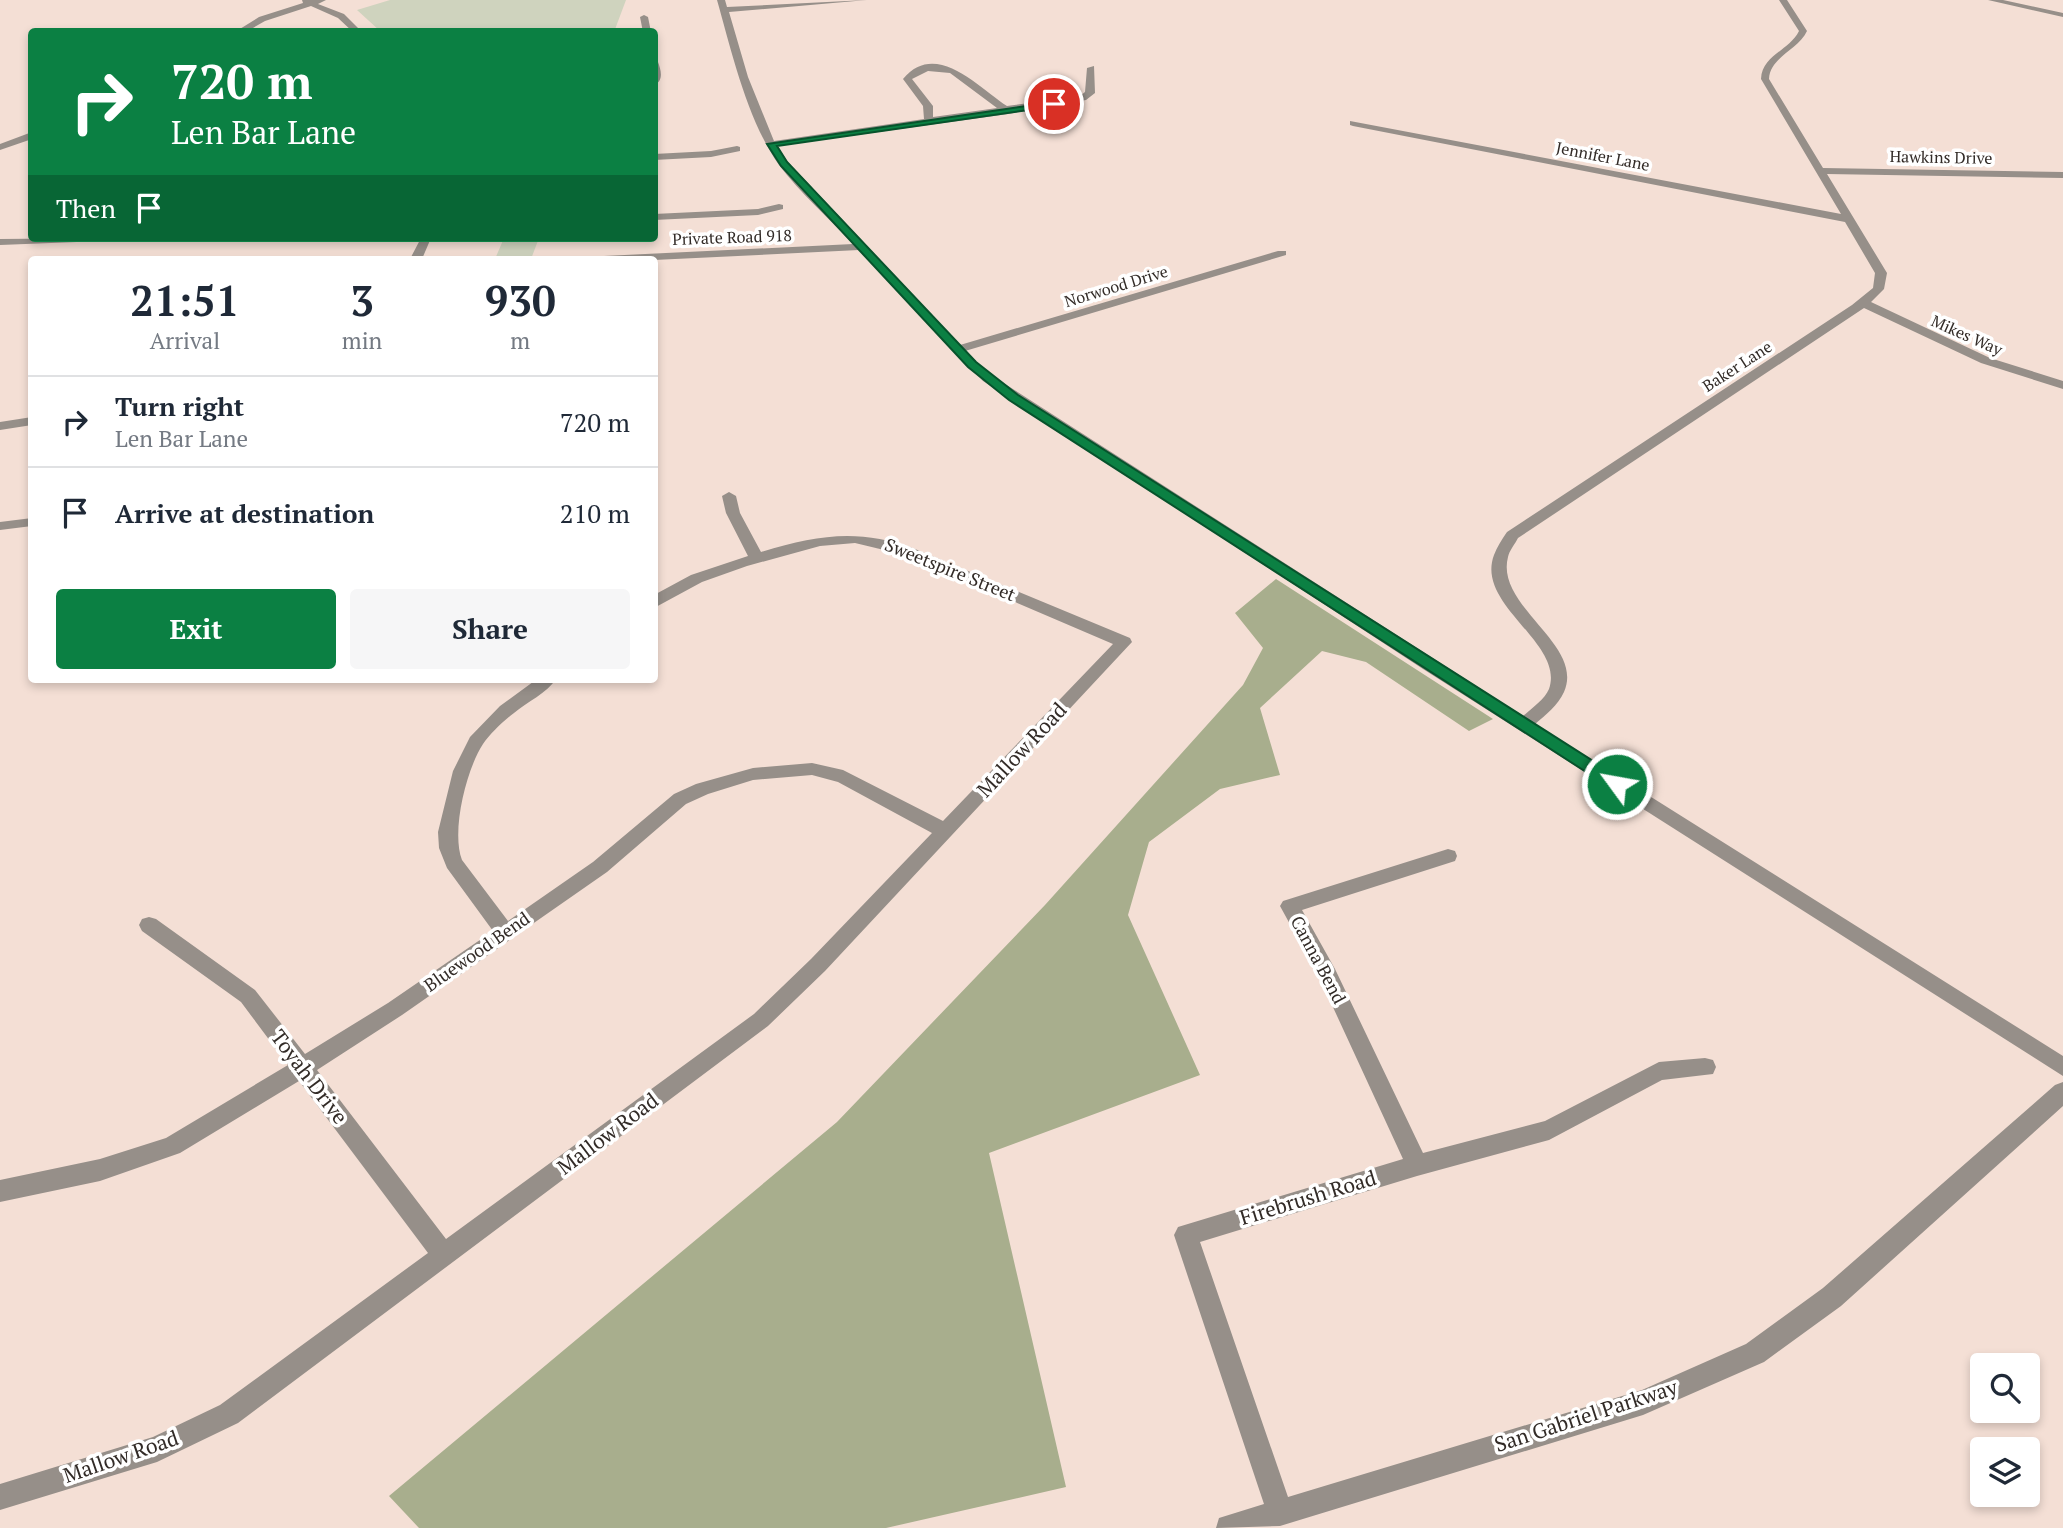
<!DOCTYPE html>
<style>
:root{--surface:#fff;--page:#f6f6f7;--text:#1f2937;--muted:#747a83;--line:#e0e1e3;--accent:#0b8043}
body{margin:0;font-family:"PT Serif",serif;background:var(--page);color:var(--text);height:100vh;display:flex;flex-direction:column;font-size:26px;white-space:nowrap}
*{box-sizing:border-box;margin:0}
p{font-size:23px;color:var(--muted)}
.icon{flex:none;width:38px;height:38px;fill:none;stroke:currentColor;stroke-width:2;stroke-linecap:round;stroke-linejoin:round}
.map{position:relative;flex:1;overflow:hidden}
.sheet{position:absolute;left:28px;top:256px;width:630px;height:427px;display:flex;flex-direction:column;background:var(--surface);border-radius:7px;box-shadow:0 4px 10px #0003}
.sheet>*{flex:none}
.hud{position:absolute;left:28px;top:28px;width:630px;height:214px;border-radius:7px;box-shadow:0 4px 10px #0003;background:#0b8043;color:#fff;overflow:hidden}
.fabs{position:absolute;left:1970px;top:1353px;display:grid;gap:14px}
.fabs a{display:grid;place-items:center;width:70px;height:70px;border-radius:7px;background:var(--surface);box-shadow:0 4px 10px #0003;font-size:35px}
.pin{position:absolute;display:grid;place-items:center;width:60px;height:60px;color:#fff;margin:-30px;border:4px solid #fff;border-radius:50%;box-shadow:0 2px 7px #0007}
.me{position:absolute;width:77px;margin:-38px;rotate:302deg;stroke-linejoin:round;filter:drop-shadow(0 0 5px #0008)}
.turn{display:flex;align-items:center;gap:24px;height:147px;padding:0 28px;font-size:32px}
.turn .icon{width:91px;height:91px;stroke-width:2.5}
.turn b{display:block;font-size:49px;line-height:60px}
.then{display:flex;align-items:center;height:66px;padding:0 28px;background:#0003;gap:14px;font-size:26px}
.eta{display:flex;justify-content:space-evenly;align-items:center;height:119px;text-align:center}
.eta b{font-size:42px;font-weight:800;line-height:49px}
.cta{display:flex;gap:14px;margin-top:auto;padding:14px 28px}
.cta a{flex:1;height:80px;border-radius:7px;background:var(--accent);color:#fff;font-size:28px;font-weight:800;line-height:80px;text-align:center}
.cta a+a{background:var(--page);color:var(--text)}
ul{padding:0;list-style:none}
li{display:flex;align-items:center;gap:21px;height:91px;padding:0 28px;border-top:2px solid var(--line)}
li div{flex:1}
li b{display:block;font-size:26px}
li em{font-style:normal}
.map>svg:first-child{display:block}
.green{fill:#cfd3be}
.forest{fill:#a8ae8d}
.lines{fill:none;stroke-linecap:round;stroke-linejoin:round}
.minor{fill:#968f89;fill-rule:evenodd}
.route{fill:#0b8043;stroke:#07532c;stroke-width:2}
.labels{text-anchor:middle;stroke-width:7;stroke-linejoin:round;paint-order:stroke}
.far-street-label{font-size:16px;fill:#322b27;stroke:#fff}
.street-label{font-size:18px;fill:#322b27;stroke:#fff}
.near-street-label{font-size:21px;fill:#322b27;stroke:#fff}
</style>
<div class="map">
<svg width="2063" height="1528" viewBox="0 0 2063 1528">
<rect width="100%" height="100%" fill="#f4dfd5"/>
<path class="green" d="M390 0H626L614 32 380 31 357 10Z
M504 238H539L531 259H495Z"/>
<path class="forest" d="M1276 579 1493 719 1469 731 1366 662 1322 651 1260 708 1280 775 1220 789 1149 842 1128 915 1200 1075 989 1153 1066 1487 886 1528H419L389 1496 837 1122 1045 905 1243 685 1263 648 1235 613Z"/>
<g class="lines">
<path class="minor" d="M326 0 318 4 344 14 362 32H353L338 18 311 6 265 21 246 32H235L259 17 303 3 302 0Z
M717 0H725L727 7 867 0 729 12 748 77 774 141 924 119 923 106 903 79C936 39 979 88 1007 106L1080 96 1085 92 1087 68 1094 66 1095 93 1086 100 1008 114 777 146 788 162 960 345 1278 251H1286V255L965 351 991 375 1523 716C1531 709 1545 699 1549 689 1565 643 1475 605 1494 555 1497 547 1502 539 1507 532L1852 305 1873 288 1875 273 1845 222 1353 126 1350 125V121L1841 214 1761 79C1762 55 1789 51 1799 31L1779 0H1787L1807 31C1798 50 1770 57 1769 79L1823 168 2063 172V178L1827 174 1887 273 1884 289 1871 302 1990 358 2063 381V389L1981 363 1864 308 1518 538C1515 544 1509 551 1508 557 1495 607 1585 644 1564 692 1558 705 1546 715 1535 724L2063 1056V1076L1423 669 983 381 859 250 654 260 598 259 604 256 853 244C829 218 800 193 779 165 747 120 731 49 717 0ZM928 71 950 73 997 108 933 117V106L912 79Z
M1988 0H2003L2063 13V17Z
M644 15 648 17 651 32H643L640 17Z
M654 59 658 62C661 70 664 81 654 85Z
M32 132V139L0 150V144Z
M737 146 740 147V151L711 157 654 160V154L711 151Z
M779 204 783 205V209L758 215 654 220V214L758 209Z
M107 238 102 241 0 245V239Z
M421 238H431L422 259H410Z
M32 417V425L0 430V422Z
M729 492 736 496 740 513 761 552C818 535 858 528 915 549L1130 638 1132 642 825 971 768 1026 238 1423 157 1462 0 1510V1484L153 1437 220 1405 428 1253 299 1081 180 1153 100 1181 0 1202V1180L100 1159 166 1138 288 1065 241 1002 142 931 139 925 142 919 149 917 156 919 255 990 305 1054 388 1003 493 931 447 868 439 848 438 832 453 771 470 737 500 706 537 679H556C547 693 527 702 514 713 503 721 490 734 483 744 466 770 451 832 462 860L508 921 593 862 674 794 696 784 753 768 812 763 843 770 943 821 1113 644 905 555 855 543 820 546 747 566 702 582 654 608V595L691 575 748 556 726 513 722 496ZM812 775 838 782 932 833 811 959 754 1014 446 1239 317 1070 402 1015 607 872 686 804 708 794 753 780Z
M32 518V526L0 530V522Z
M1448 849 1455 851 1457 856 1455 861 1302 910 1335 969 1423 1153 1545 1121 1659 1062 1705 1058 1713 1060 1716 1067 1713 1074 1662 1080 1549 1140 1417 1176 1200 1242 1288 1497 1642 1390 1746 1344 1823 1288 2055 1085 2063 1082V1106L1841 1306 1764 1362 1643 1415 1280 1526 1216 1528 1219 1518 1264 1504 1174 1235 1178 1227 1403 1159 1320 979 1280 906 1283 901Z"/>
</g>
<path class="route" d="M1054 102 1057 106 777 146 787 162 976 362 1018 395 1623 780 1625 784 1623 788H1611L1009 400 968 367 781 166 767 144Z"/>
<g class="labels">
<g class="far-street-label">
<text transform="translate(1603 156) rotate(11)" y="6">Jennifer Lane</text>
<text transform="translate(1941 157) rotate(1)" y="6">Hawkins Drive</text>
<text transform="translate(732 237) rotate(-2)" y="6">Private Road 918</text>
<text transform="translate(1116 286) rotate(-17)" y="6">Norwood Drive</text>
<text transform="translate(1967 335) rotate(24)" y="6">Mikes Way</text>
<text transform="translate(1737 366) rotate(-33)" y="6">Baker Lane</text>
</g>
<g class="street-label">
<text transform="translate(950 570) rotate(22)" y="6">Sweetspire Street</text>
<text transform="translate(477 952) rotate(-35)" y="6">Bluewood Bend</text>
<text transform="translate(1318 960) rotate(62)" y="6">Canna Bend</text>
</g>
<g class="near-street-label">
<text transform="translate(1022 750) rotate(-47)" y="7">Mallow Road</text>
<text transform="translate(309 1077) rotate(53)" y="7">Toyah Drive</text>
<text transform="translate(608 1134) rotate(-37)" y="7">Mallow Road</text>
<text transform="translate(1308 1198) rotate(-17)" y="7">Firebrush Road</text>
<text transform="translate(1586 1416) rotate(-18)" y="7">San Gabriel Parkway</text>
<text transform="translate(121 1457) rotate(-19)" y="7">Mallow Road</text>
</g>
</g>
</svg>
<div class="fabs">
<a><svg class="icon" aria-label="search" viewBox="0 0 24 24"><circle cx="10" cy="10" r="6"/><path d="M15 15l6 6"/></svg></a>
<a><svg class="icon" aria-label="layers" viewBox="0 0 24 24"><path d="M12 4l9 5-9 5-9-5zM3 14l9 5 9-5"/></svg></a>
</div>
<div class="pin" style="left:1054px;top:104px;background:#d93025"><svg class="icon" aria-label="arrive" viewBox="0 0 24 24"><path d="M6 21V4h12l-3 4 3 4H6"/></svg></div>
<svg class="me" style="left:1617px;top:784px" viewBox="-20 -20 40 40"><circle r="17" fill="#0b8043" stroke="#fff" stroke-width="3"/><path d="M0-11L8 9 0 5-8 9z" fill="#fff"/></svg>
<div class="hud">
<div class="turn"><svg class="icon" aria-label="right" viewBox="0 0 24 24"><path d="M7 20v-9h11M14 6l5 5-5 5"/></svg><div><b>720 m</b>Len Bar Lane</div></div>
<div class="then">Then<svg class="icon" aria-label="arrive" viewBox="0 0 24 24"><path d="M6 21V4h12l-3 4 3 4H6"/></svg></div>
</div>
<section class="sheet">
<div class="eta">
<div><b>21:51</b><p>Arrival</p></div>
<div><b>3</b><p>min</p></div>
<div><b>930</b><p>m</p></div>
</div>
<ul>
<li><svg class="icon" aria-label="right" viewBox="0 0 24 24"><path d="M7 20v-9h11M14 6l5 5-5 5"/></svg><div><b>Turn right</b><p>Len Bar Lane</p></div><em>720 m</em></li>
<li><svg class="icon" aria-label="arrive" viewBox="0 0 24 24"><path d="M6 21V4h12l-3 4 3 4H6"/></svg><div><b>Arrive at destination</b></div><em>210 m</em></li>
</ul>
<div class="cta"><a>Exit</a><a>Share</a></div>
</section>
</div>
